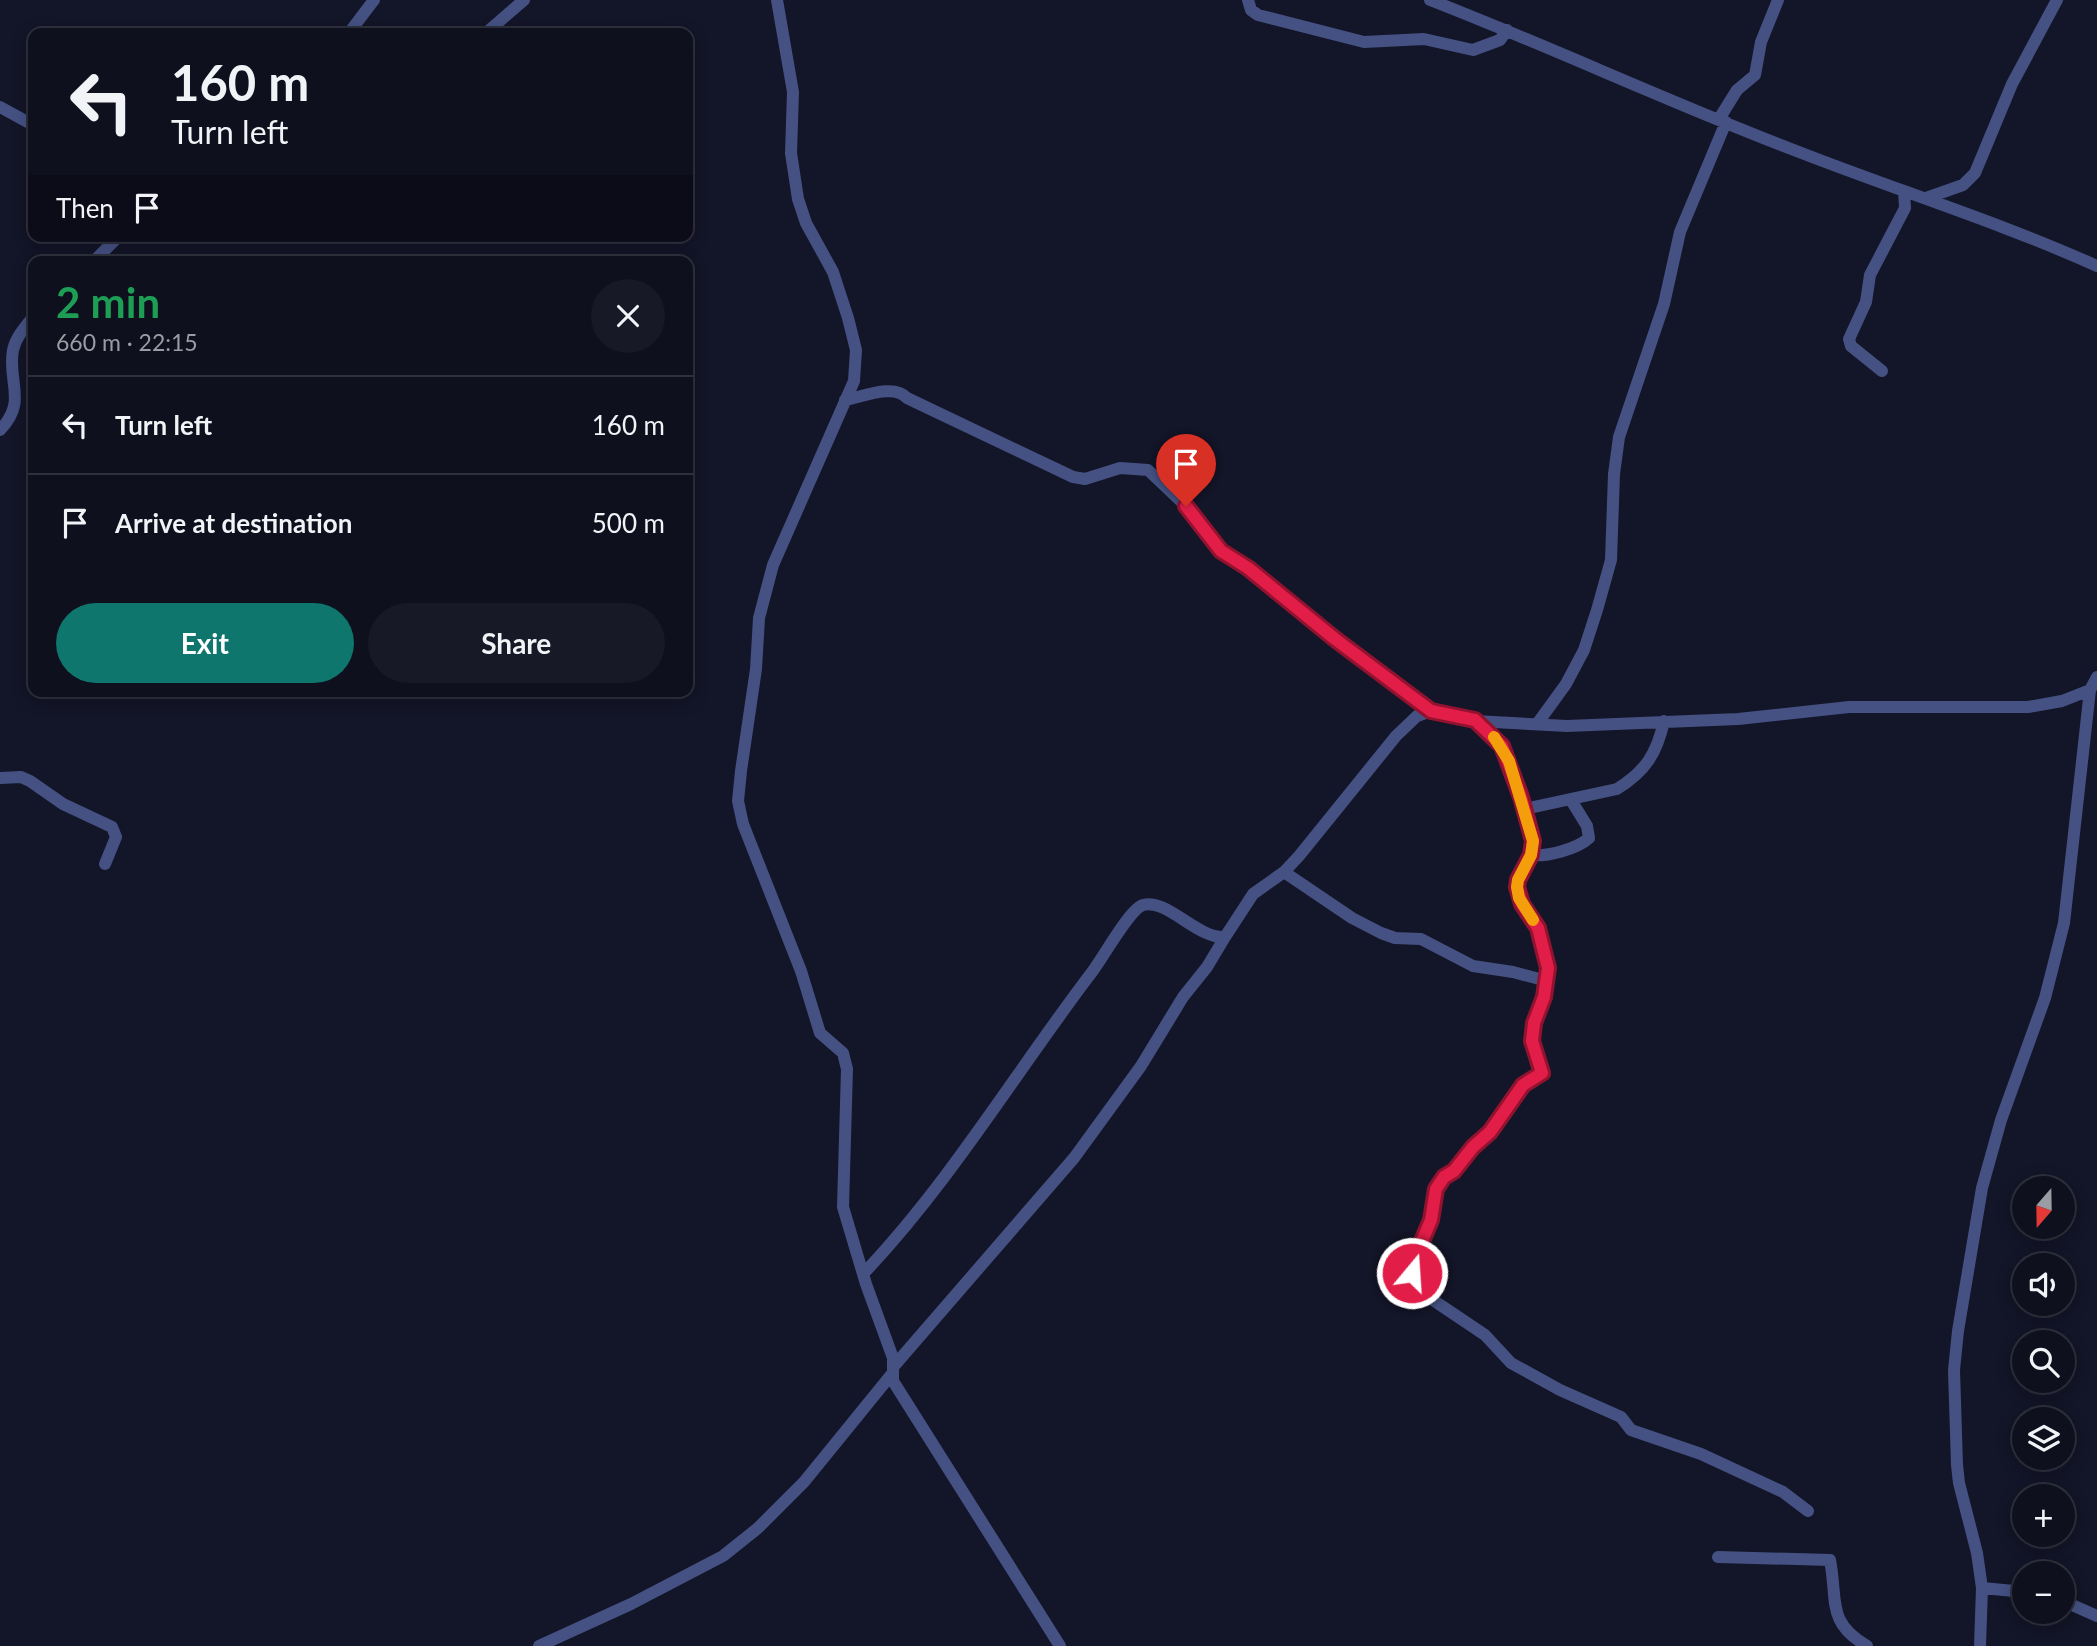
<!DOCTYPE html>
<meta charset="utf-8">
<style>
:root{--surface:#0e101e;--page:#171927;--text:#f1f3f6;--muted:#9b9da4;--line:#2e303c;--accent:#0f766e}
body{margin:0;font-family:Lato,sans-serif;background:var(--page);color:var(--text);height:100vh;display:flex;flex-direction:column;font-size:26px;white-space:nowrap}
*{box-sizing:border-box;margin:0}
p{font-size:23px;color:var(--muted)}
.icon{flex:none;width:38px;height:38px;fill:none;stroke:currentColor;stroke-width:2;stroke-linecap:round;stroke-linejoin:round}
.map{position:relative;flex:1;overflow:hidden}
.sheet{position:absolute;left:28px;top:256px;width:665px;height:441px;display:flex;flex-direction:column;background:var(--surface);border-radius:14px;box-shadow:0 4px 18px #0003,0 0 0 2px var(--line)}
.sheet>*{flex:none}
.top-card{position:absolute;left:28px;top:28px;width:665px;height:214px;border-radius:14px;box-shadow:0 4px 18px #0003,0 0 0 2px var(--line);background:#0e101e;color:var(--text);overflow:hidden}
.needle{width:46px;rotate:200deg}
.controls{position:absolute;left:2012px;top:1176px;display:grid;gap:14px}
.controls a{display:grid;place-items:center;width:63px;height:63px;border-radius:50%;background:var(--surface);box-shadow:0 4px 18px #0003,0 0 0 2px var(--line);font-size:35px}
.pin{position:absolute;display:grid;place-items:center;width:60px;height:60px;color:#fff;margin:-72px -30px;border-radius:50% 50% 50% 0;rotate:-45deg;box-shadow:0 0 7px #0007}
.pin .icon{rotate:45deg}
.me{position:absolute;width:77px;margin:-38px;rotate:18deg;stroke-linejoin:round;filter:drop-shadow(0 0 5px #0008)}
.turn{display:flex;align-items:center;gap:24px;height:147px;padding:0 28px;font-size:32px}
.turn .icon{width:91px;height:91px;stroke-width:2.5}
.turn b{display:block;font-size:49px;line-height:60px}
.then{display:flex;align-items:center;height:66px;padding:0 28px;background:#0003;gap:14px;font-size:26px}
.round{display:grid;place-items:center;flex:none;width:74px;height:74px;border-radius:37px;background:var(--page)}
.head{display:flex;align-items:center;justify-content:space-between;height:119px;padding:0 28px}
h1{font-size:42px;font-weight:700;line-height:52px;color:#1e9e55}
.primary-button{display:flex;gap:14px;margin-top:auto;padding:14px 28px}
.primary-button a{flex:1;height:80px;border-radius:42px;background:var(--accent);color:#fff;font-size:28px;font-weight:700;line-height:80px;text-align:center}
.primary-button a+a{background:var(--page);color:var(--text)}
ul{padding:0;list-style:none}
li{display:flex;align-items:center;gap:21px;height:98px;padding:0 28px;border-top:2px solid var(--line)}
li div{flex:1}
li b{display:block;font-size:26px}
li em{font-style:normal}
.map>svg:first-child{display:block}
.lines{fill:none;stroke-linecap:round;stroke-linejoin:round}
.minor{stroke:#445182;stroke-width:12}
.route-casing{stroke:#92132f;stroke-width:18}
.route{stroke:#e11d48;stroke-width:12}
.slow{stroke:#f59e0b;stroke-width:12}
</style>
<div class="map">
<svg width="2097" height="1646" viewBox="0 0 2097 1646">
<rect width="100%" height="100%" fill="#131528"/>
<g class="lines">
<path class="minor" d="M777 0 793 92 791 153 798 199 806 223 833 272 848 318 856 350 854 381 773 565 759 618 756 669 741 771 738 801 743 824 801 971 820 1033 843 1053 847 1069 843 1207 866 1284 893 1358V1381L1060 1646
M1248 0 1251 10 1258 15 1364 42 1424 39 1473 50 1500 40 1507 30
M1430 0C1554 48 1675 105 1799 152 1899 191 1999 222 2097 266
M349 33 374 0
M486 33 524 0
M0 107 33 125
M1719 119 1737 90 1755 75 1761 42 1778 0
M1926 198 1963 185 1975 173 2012 84 2057 0
M94 261 119 236
M1882 371 1851 346 1849 339 1866 302 1870 275 1905 208 1904 191
M845 400C862 397 894 383 907 398L1073 477 1085 479 1120 468 1148 470 1186 506 1221 551 1248 568 1335 640 1431 711
M0 430C28 401 7 382 13 350 16 337 25 327 33 317
M1475 721 1502 746 1521 797 1533 841 1531 855 1518 880 1517 887 1519 898 1538 928 1548 968 1544 997 1534 1023 1532 1041 1542 1073 1523 1085 1490 1132 1473 1147 1454 1171 1444 1177 1436 1189 1431 1220 1411 1267 1412 1273 1424 1294 1485 1335 1511 1363 1560 1390 1621 1417 1631 1430 1701 1454 1783 1492 1808 1511
M1537 724 1566 684 1584 650 1597 610 1611 560 1614 474 1619 437 1664 304 1680 232 1726 122
M0 778 21 777 30 781 63 804 112 827 116 837 105 864
M1525 809 1617 789C1646 771 1657 753 1664 721
M1531 855C1547 857 1577 849 1589 838L1587 826 1571 800
M1284 872 1352 918 1381 933 1395 938 1421 939 1473 966 1513 972 1547 981
M864 1273C950 1182 1014 1075 1089 976 1101 962 1129 909 1143 905 1167 898 1197 939 1225 937L1253 894 1284 872 1299 856 1396 736 1417 716 1431 711 1475 721 1567 726 1738 719 1849 707H2028L2062 701 2090 690
M894 1366 1074 1158 1141 1066 1183 997 1207 967 1225 937
M1718 1557 1830 1560C1838 1601 1826 1622 1867 1646
M1982 1588 2025 1592
M2063 1601 2097 1616
M539 1646 631 1604 723 1556 758 1528 804 1482 891 1375
M1980 1646 1982 1588 1977 1553 1959 1483 1957 1465 1954 1370 1958 1331 1982 1188 2001 1120 2045 998 2064 923 2090 690 2097 677"/>
</g>
<g class="lines">
<defs>
<path id="route" d="M1186 506 1221 551 1248 568 1335 639 1431 711 1475 720 1502 746 1521 797 1533 841 1531 855 1518 880 1517 887 1522 904 1538 928 1548 968 1544 997 1534 1023 1532 1041 1542 1073 1523 1085 1490 1132 1473 1147 1454 1171 1444 1177 1436 1189 1431 1220 1411 1267 1412 1273"/>
</defs>
<use href="#route" class="route-casing"/>
<use href="#route" class="route"/>
<path class="slow" d="M1494 737 1509 761 1533 841 1531 855 1518 880 1517 887 1519 898 1533 920"/>
</g>
</svg>
<div class="controls">
<a><svg class="needle" viewBox="-14 -14 28 28"><path d="M0-13l5 13h-10z" fill="#e53935"/><path d="M0 13l5-13h-10z" fill="#9b9da4"/></svg></a>
<a><svg class="icon" aria-label="sound" viewBox="0 0 24 24"><path d="M4 9h4l5-4v14l-5-4H4zM17 9q2 3 0 6"/></svg></a>
<a><svg class="icon" aria-label="search" viewBox="0 0 24 24"><circle cx="10" cy="10" r="6"/><path d="M15 15l6 6"/></svg></a>
<a><svg class="icon" aria-label="layers" viewBox="0 0 24 24"><path d="M12 4l9 5-9 5-9-5zM3 14l9 5 9-5"/></svg></a>
<a>+</a>
<a>−</a>
</div>
<div class="pin" style="left:1186px;top:506px;background:#d93025"><svg class="icon" aria-label="arrive" viewBox="0 0 24 24"><path d="M6 21V4h12l-3 4 3 4H6"/></svg></div>
<svg class="me" style="left:1412px;top:1273px" viewBox="-20 -20 40 40"><circle r="17" fill="#e11d48" stroke="#fff" stroke-width="3"/><path d="M0-11L8 9 0 5-8 9z" fill="#fff"/></svg>
<div class="top-card">
<div class="turn"><svg class="icon" aria-label="left" viewBox="0 0 24 24"><path d="M17 20v-9H6M10 6l-5 5 5 5"/></svg><div><b>160 m</b>Turn left</div></div>
<div class="then">Then<svg class="icon" aria-label="arrive" viewBox="0 0 24 24"><path d="M6 21V4h12l-3 4 3 4H6"/></svg></div>
</div>
<section class="sheet">
<div class="head"><div><h1>2 min</h1><p>660 m · 22:15</p></div><a class="round"><svg class="icon" aria-label="close" viewBox="0 0 24 24"><path d="M6 6l12 12M18 6L6 18"/></svg></a></div>
<ul>
<li><svg class="icon" aria-label="left" viewBox="0 0 24 24"><path d="M17 20v-9H6M10 6l-5 5 5 5"/></svg><div><b>Turn left</b></div><em>160 m</em></li>
<li><svg class="icon" aria-label="arrive" viewBox="0 0 24 24"><path d="M6 21V4h12l-3 4 3 4H6"/></svg><div><b>Arrive at destination</b></div><em>500 m</em></li>
</ul>
<div class="primary-button"><a>Exit</a><a>Share</a></div>
</section>
</div>
